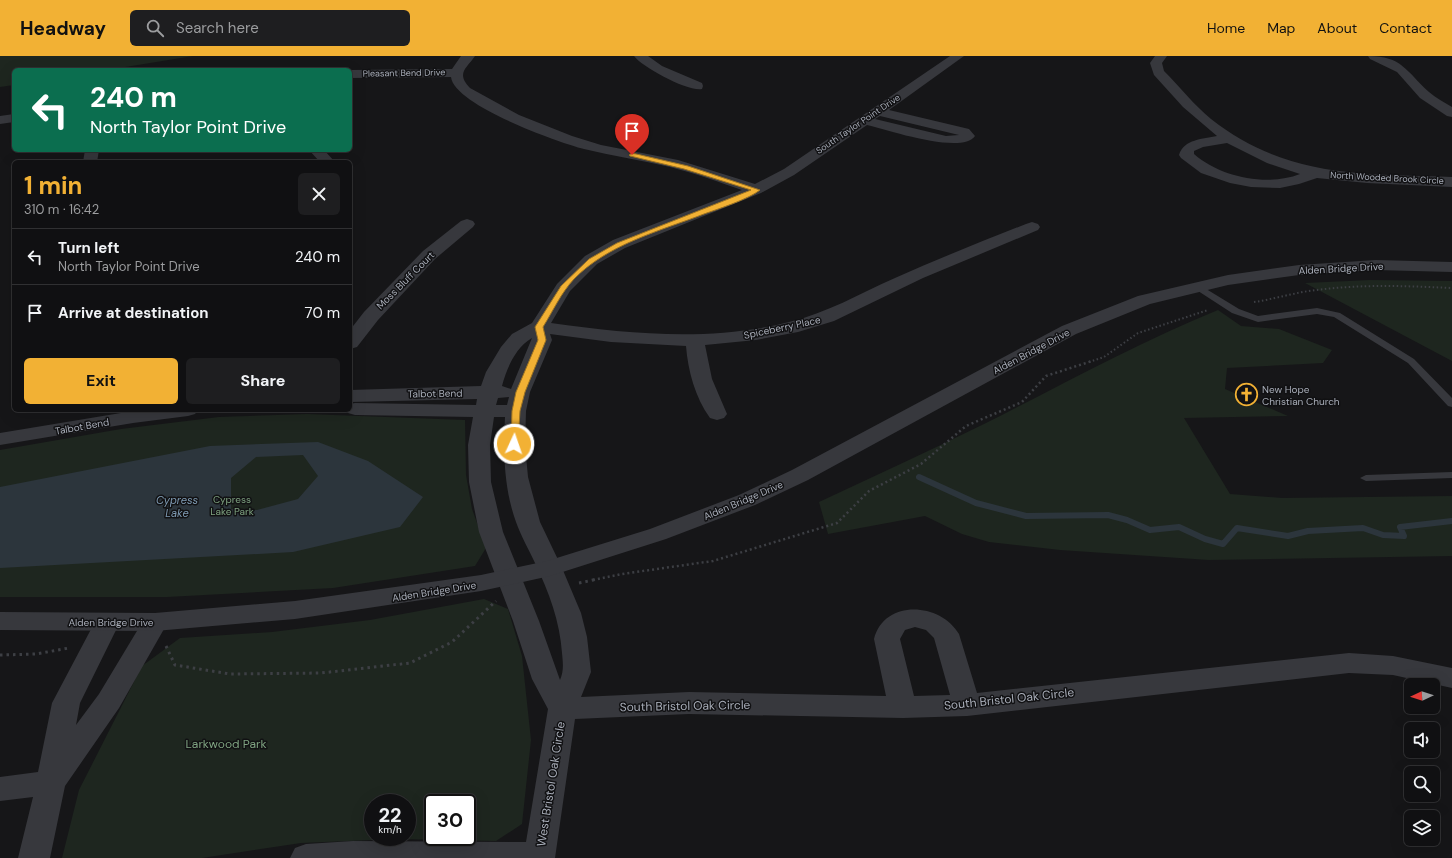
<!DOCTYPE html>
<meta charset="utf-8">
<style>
:root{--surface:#101012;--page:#1e1e20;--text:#f1f3f6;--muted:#9c9d9f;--line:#303032;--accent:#f2b134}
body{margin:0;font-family:"DM Sans",sans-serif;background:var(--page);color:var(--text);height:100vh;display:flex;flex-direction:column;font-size:15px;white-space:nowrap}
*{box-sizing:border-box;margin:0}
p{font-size:13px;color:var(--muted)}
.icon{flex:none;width:22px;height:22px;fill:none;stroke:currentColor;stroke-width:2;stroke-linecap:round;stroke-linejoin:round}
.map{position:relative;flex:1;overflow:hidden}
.drawer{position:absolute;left:12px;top:104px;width:340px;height:252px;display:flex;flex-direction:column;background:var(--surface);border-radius:6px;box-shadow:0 4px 16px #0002,0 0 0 1px var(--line)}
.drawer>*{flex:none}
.hud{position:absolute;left:12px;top:12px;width:340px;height:84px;border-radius:6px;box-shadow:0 4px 16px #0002,0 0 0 1px var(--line);background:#0b6e4f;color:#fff;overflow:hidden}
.needle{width:26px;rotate:266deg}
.controls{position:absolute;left:1404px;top:622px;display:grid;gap:8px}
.controls a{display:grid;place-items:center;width:36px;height:36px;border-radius:6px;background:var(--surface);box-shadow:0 4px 16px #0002,0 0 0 1px var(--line);font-size:20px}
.speed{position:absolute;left:364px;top:738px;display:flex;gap:8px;font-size:20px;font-weight:700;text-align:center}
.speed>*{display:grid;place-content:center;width:52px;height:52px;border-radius:50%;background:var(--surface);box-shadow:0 4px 16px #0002,0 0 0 1px var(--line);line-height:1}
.speed small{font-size:10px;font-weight:400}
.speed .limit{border:2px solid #111;border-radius:6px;background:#fff;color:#111}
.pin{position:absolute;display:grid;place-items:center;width:34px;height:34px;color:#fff;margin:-41px -17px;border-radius:50% 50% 50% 0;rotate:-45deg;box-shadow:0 0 4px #0007}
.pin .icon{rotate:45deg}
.me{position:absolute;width:44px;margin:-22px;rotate:3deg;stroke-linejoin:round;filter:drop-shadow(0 0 3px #0008)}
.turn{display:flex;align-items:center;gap:14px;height:84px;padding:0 12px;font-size:18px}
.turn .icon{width:52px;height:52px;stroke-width:2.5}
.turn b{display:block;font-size:28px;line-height:34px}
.round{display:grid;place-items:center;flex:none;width:42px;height:42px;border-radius:6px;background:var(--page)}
.head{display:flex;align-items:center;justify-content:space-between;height:68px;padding:0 12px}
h1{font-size:24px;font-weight:700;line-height:30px;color:var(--accent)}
.cta{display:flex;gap:8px;margin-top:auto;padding:8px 12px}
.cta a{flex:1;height:46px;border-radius:6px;background:var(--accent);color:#111;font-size:16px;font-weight:700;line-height:46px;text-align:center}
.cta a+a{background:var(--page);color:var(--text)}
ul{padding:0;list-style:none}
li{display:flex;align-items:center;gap:12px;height:56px;padding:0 12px;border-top:1px solid var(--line)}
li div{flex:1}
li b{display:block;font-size:15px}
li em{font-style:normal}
header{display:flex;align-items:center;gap:24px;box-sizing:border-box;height:56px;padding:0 20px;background:var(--accent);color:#111}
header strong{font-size:19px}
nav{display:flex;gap:22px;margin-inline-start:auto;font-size:14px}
.search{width:280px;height:36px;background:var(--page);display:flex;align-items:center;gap:10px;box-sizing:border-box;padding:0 14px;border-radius:6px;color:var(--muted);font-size:15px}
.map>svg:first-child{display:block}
.green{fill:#1e261f;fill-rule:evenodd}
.water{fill:#2c353c;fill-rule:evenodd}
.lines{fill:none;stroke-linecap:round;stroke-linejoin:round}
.stream{stroke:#2c353c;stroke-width:6}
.path-far2{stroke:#3d3f44;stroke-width:2;stroke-dasharray:1.5 2.5;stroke-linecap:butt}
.path-far1{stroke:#3d3f44;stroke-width:2.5;stroke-dasharray:2 3;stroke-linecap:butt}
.path{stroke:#3d3f44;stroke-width:3;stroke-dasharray:2.5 4;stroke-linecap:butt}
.service{fill:#37383d;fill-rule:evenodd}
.minor{fill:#37383d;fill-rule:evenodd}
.tertiary{fill:#37383d;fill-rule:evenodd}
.route{fill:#f2b134;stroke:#9d7322}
.labels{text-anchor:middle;stroke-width:3;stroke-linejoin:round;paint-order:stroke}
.far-street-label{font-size:9px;fill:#a8adb8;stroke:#111113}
.street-label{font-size:10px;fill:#a8adb8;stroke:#111113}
.poi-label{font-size:10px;fill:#a8adb8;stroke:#111113;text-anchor:start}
.park-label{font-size:10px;fill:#7fa381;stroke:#111113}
.water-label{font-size:11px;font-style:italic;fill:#7f9bb3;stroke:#111113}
.near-street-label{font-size:12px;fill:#a8adb8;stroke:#111113}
.near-park-label{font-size:12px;fill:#7fa381;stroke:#111113}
</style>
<header>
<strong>Headway</strong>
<div class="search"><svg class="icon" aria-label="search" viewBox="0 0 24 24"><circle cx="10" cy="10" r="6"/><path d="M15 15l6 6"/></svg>Search here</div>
<nav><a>Home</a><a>Map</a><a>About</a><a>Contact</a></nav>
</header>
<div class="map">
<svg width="1452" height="802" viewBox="0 0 1452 802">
<rect width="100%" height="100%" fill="#161618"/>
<path class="green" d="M0 0H193L107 14H14V29L0 31Z
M1370 224 1452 225V305L1305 227Z
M1218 254 1241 270 1279 273 1332 294 1323 307 1227 312 1225 333 1288 360 1184 362 1230 438 1282 442 1452 440V500L1209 504 1060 494 989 486 962 478 925 460 828 478 819 446C874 420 929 395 984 368 1062 329 1137 287 1218 254Z
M307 358 465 364 466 419 472 453 486 492 475 510 333 532 167 541H0V394L121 373 219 361Z
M484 543 508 553 522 600 531 684 522 768 496 785 396 783 301 787 202 802H62L79 734 142 610 180 582 272 576 370 564ZM373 747H407V781H373ZM433 747H467V781H433Z"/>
<path class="water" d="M318 386 368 405 423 441 400 471 293 496 0 512V431L210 390ZM303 399 318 420 298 443 257 454 231 453V422L256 401Z"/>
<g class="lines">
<path class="stream" d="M919 421 976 447 1026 460 1108 459 1127 464 1150 474 1179 471 1205 483 1223 488 1237 472 1288 480 1308 475 1363 472 1383 479 1404 480 1400 471 1452 465"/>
<path class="path-far2" d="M1254 246C1275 243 1296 236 1317 234 1362 228 1407 230 1452 232
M1089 306 1104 301 1138 277 1208 254"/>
<path class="path-far1" d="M593 524 622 518 713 505 837 467 869 435 921 408 966 370 1022 346 1046 320 1092 305"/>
<path class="path" d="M579 527 598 523
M166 590 175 609 230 618 321 617 410 607 452 586 496 545
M0 599 36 598 69 592"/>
<path class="service" d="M1198 228 1239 253 1258 260 1317 252 1340 257 1414 303 1452 342V351L1448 350 1408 307 1334 261 1317 258 1258 266 1232 257 1195 233 1194 231Z
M1452 416V422L1366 425 1360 422 1366 419Z"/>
<path class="minor" d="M461 0H475C466 13 456 17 470 32L519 59 572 80 601 89 678 104 755 128 784 113 950 0H964L889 54 969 73 975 80C962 99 888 74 867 69L794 119 761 137 625 192 597 208 570 235 551 267C629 278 711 286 789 266 827 257 859 238 895 222 938 203 982 185 1026 168L1032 166 1038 168 1040 171 1038 174 923 222 834 265 798 276 756 284 705 289 712 323 727 358 724 362 717 364 710 362C695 341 688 315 686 290L611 286 550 278 552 284 530 336 526 355 525 389 528 421 540 466 562 512 581 557 587 581 591 616 581 641 689 636 886 640 874 583C884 543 940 546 959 578L977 637 1349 597 1393 600 1452 612V632L1393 619 1349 617 967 660 903 662 689 658 575 663 555 802H290L295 792 306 788 353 785 526 786 548 653 532 623 513 565 479 476 469 426 468 389 473 361 355 359 348 357 345 354H350V348L355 347 476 349 477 343 350 346V334L481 330 486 316 501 291 512 278 532 267 557 228 585 200 613 184 742 134C719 126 694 117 670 111 641 104 612 100 584 93 557 86 454 49 451 21L350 22V14L452 13ZM880 60 959 79 946 80 875 63ZM532 282 511 333 502 330C507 312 515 292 532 282ZM509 341 507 349H496L498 342ZM494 361H505C503 396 504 433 516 466 521 480 529 494 535 507 549 536 560 566 562 597 563 607 564 615 560 624L539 565 503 476 491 426 490 389ZM915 571 926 574 934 582 950 639 914 640 900 583 905 574Z
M634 0H648L662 10 702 27 703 30 702 33C688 36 642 11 634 0Z
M1155 0H1167L1162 7 1164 15C1180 31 1194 49 1211 63 1286 122 1362 118 1452 121V131L1367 127 1317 122 1299 128 1280 132 1251 131 1230 127 1201 117 1181 102 1179 99C1184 83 1203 83 1217 80L1183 51 1154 19 1150 7ZM1227 87 1267 107 1300 118C1267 131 1220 121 1194 98V95L1203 91Z
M1368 0C1402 0 1406 15 1429 36 1436 42 1444 46 1452 51V61L1447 60 1420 42 1397 16 1370 3Z
M14 58V66L0 68V60Z
M85 94H99L97 106H83Z
M309 94H324L335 106H320Z
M467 163 473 165 475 168 473 171 435 203 378 264 357 291 350 293V274L364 256 423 195 461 165Z
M139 354H198L195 358 188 360 133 367 0 389V377Z
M107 557 116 560 120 566 80 647 76 669 99 638 146 560 155 557 164 560 168 566 119 652 65 730 50 802H18L33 741 0 745V721L38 716 52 647 98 560Z"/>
<path class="tertiary" d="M1376 204 1452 206V216L1376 214 1299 219 1228 229 1150 248 1076 278 808 424 755 449 666 483 550 520 481 535 295 563 155 575 0 574V556L155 557 295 545 481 519 547 505 650 473 739 439 792 414 1062 270 1138 240 1228 219 1299 209Z"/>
</g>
<path class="route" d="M632 97 688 110 760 134C749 143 718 153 704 158 660 175 608 188 574 223 561 237 553 255 543 271L546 284 525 336 520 355 518 388 517 390H511L512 355 516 336 538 284 535 271 561 230 589 203 617 187 751 134 684 113 630 100 629 99Z"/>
<defs>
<symbol id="church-ring" viewBox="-11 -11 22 22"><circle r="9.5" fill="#111113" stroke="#f2b134" stroke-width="1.5"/><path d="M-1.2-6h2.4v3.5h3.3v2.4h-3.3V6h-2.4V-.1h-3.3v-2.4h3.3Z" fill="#f2b134"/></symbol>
</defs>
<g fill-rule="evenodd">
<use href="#church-ring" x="1234" y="326" width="25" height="25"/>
</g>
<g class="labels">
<g class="far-street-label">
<text transform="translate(404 17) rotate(-1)" y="3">Pleasant Bend Drive</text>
<text transform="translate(858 68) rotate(-34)" y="3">South Taylor Point Drive</text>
<text transform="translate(1387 122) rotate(3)" y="3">North Wooded Brook Circle</text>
</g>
<g class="street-label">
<text transform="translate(1341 212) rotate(-3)" y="4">Alden Bridge Drive</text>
<text transform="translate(405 224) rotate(-45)" y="4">Moss Bluff Court</text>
<text transform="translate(782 271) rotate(-12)" y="4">Spiceberry Place</text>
<text transform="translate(1031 295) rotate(-28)" y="4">Alden Bridge Drive</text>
<text transform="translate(435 337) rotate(-1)" y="4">Talbot Bend</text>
<text transform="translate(82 370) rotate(-10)" y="4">Talbot Bend</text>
<text transform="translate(743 444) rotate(-23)" y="4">Alden Bridge Drive</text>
<text transform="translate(434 535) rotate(-9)" y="4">Alden Bridge Drive</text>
<text x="111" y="570">Alden Bridge Drive</text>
</g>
<g class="poi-label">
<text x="1262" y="337">New Hope<tspan x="1262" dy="12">Christian Church</tspan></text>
</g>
<g class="park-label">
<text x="232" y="447">Cypress<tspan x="232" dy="12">Lake Park</tspan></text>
</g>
<g class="water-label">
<text x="177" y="448">Cypress<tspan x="177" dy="13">Lake</tspan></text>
</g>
<g class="near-street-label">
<text transform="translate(1009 643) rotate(-6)" y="4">South Bristol Oak Circle</text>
<text transform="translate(685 650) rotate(-1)" y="4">South Bristol Oak Circle</text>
<text transform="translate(551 728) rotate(-81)" y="4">West Bristol Oak Circle</text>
</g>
<g class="near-park-label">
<text x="226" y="692">Larkwood Park</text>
</g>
</g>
</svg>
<div class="controls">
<a><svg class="needle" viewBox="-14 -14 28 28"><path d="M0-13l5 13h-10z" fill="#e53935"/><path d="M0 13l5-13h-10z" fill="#9c9d9f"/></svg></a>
<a><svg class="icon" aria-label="sound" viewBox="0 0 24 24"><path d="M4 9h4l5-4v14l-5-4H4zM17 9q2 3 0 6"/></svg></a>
<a><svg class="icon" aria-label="search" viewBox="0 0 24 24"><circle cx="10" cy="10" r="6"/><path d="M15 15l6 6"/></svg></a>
<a><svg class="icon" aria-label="layers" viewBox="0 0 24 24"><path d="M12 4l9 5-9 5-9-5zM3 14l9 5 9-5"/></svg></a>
</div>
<div class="speed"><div>22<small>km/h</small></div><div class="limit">30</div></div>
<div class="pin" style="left:632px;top:99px;background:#d93025"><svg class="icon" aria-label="arrive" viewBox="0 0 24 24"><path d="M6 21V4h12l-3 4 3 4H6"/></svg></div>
<svg class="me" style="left:514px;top:388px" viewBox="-20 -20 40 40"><circle r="17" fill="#f2b134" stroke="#fff" stroke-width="3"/><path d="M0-11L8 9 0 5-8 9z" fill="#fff"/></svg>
<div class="hud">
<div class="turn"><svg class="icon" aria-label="left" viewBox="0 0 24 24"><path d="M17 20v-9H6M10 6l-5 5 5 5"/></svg><div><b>240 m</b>North Taylor Point Drive</div></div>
</div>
<section class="drawer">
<div class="head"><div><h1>1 min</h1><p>310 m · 16:42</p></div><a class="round"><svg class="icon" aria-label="close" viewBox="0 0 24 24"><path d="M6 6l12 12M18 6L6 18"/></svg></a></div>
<ul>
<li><svg class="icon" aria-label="left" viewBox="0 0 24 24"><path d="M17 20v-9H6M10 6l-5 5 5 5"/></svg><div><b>Turn left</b><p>North Taylor Point Drive</p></div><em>240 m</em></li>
<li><svg class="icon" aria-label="arrive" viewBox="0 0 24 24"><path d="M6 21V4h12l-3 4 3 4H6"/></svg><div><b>Arrive at destination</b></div><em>70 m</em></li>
</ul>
<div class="cta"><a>Exit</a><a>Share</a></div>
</section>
</div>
